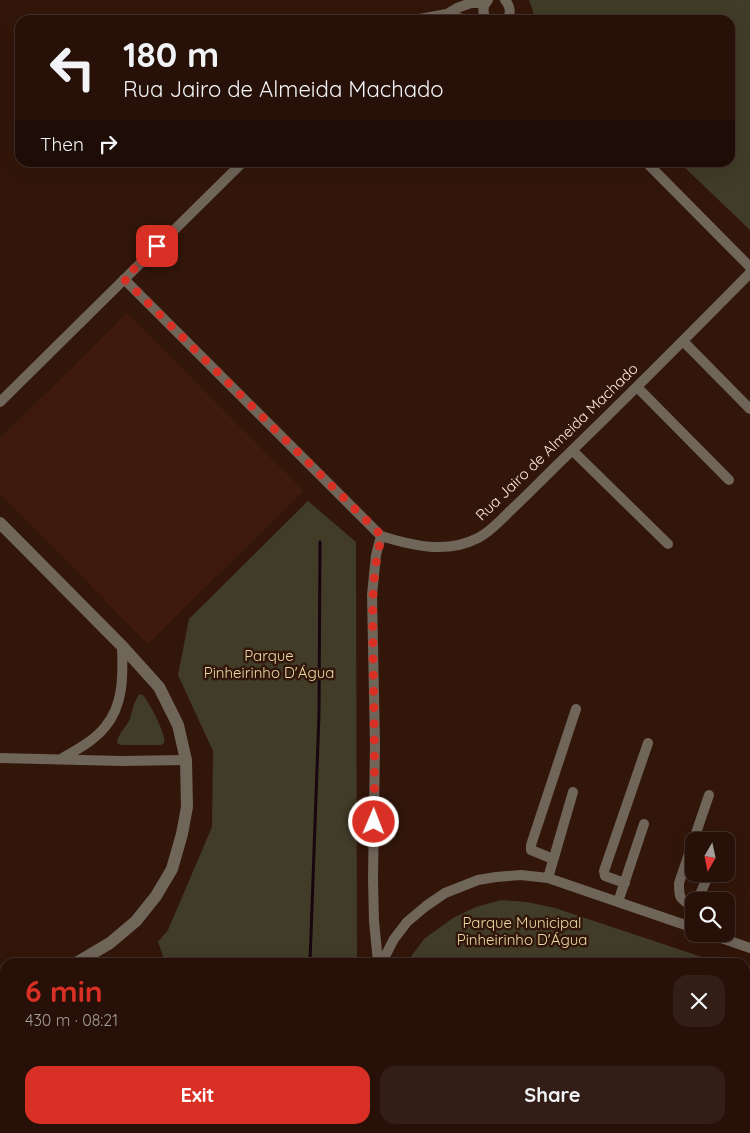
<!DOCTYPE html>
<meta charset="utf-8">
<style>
:root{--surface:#261008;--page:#321e16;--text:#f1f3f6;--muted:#a49d9c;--line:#423029;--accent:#d93025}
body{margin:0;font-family:Quicksand,sans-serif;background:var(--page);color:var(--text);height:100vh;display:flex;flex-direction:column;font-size:19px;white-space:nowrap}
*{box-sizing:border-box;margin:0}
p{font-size:16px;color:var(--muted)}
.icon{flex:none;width:28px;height:28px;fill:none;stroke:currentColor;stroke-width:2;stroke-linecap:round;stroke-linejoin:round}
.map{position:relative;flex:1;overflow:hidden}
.details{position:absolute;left:0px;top:958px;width:750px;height:176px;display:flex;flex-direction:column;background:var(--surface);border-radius:15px 15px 0 0;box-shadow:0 5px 20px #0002,0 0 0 1px var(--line)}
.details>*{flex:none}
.hud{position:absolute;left:15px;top:15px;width:720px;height:152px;border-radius:15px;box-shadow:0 5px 20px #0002,0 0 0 1px var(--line);background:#261008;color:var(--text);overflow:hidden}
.needle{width:32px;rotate:189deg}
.tools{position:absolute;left:685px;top:832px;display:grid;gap:10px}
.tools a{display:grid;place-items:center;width:50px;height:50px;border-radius:10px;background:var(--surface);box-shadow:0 5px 20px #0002,0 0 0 1px var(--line);font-size:25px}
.pin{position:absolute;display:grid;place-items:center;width:42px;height:42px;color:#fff;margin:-21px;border-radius:10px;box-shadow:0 2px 8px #0006}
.me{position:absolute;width:55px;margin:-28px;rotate:1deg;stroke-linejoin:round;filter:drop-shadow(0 0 4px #0008)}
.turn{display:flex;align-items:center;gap:18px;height:105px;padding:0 25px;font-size:22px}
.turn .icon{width:65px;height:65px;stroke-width:2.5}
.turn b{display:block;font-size:35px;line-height:42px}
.then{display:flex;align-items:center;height:48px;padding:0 25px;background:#0003;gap:10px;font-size:19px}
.round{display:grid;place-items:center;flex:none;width:52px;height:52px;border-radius:15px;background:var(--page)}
.head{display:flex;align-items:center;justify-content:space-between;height:85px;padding:0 25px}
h1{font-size:30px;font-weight:800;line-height:38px;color:var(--accent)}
.cta{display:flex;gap:10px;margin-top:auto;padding:10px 25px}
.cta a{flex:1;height:58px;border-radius:15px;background:var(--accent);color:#fff;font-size:20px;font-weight:800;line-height:58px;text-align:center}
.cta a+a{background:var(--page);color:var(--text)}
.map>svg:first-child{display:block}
.built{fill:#3d1a0b}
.green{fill:#413c28}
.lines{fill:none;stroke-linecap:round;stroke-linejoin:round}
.stream{stroke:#19050f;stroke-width:3}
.minor{stroke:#706559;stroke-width:10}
.tertiary{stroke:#706559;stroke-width:12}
.route{stroke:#d93025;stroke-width:9;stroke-dasharray:0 16.2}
.labels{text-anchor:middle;stroke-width:5;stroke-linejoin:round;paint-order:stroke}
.street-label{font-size:15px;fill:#fde9e1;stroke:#32160a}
.park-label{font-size:15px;fill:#ebdda8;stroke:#32160a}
</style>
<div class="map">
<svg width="750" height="1133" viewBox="0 0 750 1133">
<rect width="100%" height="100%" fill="#32160a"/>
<path class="built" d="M127 313 304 491 148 644 0 494V438Z
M481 1129H623V1133H480Z"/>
<path class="green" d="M529 0H750V230L680 163 730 162V20H536Z
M308 501 356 542 357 962H165L158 942 168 930 212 827 213 751 178 675 189 619Z
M140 694 144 696C149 703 167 735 164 743 163 744 162 744 161 745H121L117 743C118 734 125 728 129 721 133 712 133 701 140 694Z
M501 900 527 902 555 908 717 962H407L424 939 453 918 476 907Z
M745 972 750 974V1030L745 1029Z
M220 1129H293L288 1133H222Z"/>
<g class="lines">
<path class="stream" d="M310 962 319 714 320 542
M745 1042 750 1044
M362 1133 366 1129"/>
<path class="minor" d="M505 0C510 6 512 14 506 20
M447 14 466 20
M414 20 447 14 457 8 471 3H486
M487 20C482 13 482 6 488 0
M646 162 750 267
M124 279 381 536C413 546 447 554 478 538 490 532 500 521 510 511 525 497 541 481 556 466 621 403 686 338 750 273
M683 341 750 409
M637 387 729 480
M0 402 243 162
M573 451 668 544
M0 758 121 761 186 760
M61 759C76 750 94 741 105 727 124 705 123 674 122 646
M553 859 531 850V845L576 709
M548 878 573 792
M625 883 605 876 604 871 648 743
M697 901 709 874
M618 902 644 824
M694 909C682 896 679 904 679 883L709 795
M710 934 750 948
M378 962 374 921 373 879 375 745 372 595 376 555 381 536
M382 962 394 939 407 922 426 906 445 893 478 880 496 877 521 875 548 878 694 928
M745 1113 750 1119
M309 1133 315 1129
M417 1133 418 1129"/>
<path class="tertiary" d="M0 523 122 646 159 687 178 725 186 760 187 807 182 834 172 869 156 896 136 921 110 943 78 962
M0 983 5 982"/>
</g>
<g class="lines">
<path class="route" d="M157 246 124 279 382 536C370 576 373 616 373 657 374 712 375 767 374 822"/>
</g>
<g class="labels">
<g class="street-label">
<text transform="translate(557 442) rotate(-44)" y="5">Rua Jairo de Almeida Machado</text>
</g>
<g class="park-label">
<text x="269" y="661">Parque<tspan x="269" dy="17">Pinheirinho D'Água</tspan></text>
<text x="522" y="928">Parque Municipal<tspan x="522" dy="17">Pinheirinho D'Água</tspan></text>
</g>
</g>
</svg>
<div class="tools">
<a><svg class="needle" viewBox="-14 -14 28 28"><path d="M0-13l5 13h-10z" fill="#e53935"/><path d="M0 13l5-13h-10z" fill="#a49d9c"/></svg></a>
<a><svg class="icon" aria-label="search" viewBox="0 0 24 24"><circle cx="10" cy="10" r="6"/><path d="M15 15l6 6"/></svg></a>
</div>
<div class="pin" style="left:157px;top:246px;background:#d93025"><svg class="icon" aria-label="arrive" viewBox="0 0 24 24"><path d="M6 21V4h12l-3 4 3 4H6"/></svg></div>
<svg class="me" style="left:374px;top:822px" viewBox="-20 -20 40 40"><circle r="17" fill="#d93025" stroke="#fff" stroke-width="3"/><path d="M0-11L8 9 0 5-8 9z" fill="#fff"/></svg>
<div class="hud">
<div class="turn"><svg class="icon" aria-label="left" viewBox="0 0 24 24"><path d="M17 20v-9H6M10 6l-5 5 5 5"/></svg><div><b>180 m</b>Rua Jairo de Almeida Machado</div></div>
<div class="then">Then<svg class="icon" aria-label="right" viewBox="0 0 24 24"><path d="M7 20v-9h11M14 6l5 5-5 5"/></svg></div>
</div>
<section class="details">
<div class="head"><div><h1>6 min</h1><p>430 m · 08:21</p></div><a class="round"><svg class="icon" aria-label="close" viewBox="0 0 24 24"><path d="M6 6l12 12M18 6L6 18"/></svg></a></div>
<div class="cta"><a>Exit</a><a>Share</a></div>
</section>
</div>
